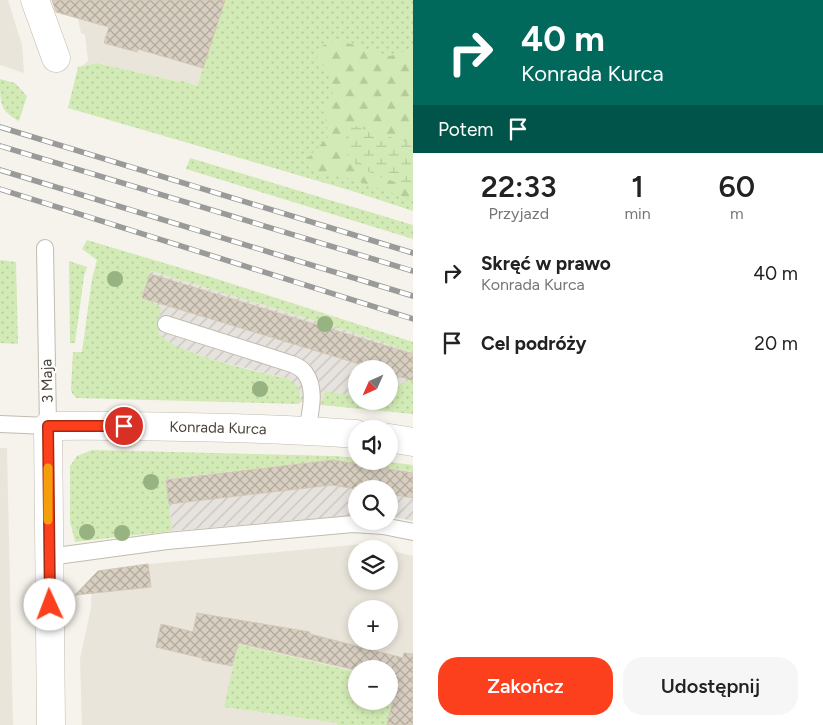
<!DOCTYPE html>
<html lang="pl">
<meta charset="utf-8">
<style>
:root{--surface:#fff;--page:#f6f6f6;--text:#222;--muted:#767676;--accent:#fc3f1d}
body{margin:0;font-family:Figtree,sans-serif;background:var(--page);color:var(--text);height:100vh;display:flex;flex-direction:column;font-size:19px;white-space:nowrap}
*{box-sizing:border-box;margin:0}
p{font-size:16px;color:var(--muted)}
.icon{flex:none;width:28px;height:28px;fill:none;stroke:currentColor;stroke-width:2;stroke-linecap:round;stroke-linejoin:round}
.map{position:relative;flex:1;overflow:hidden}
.drawer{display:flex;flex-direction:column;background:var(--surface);width:410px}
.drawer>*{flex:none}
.guide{background:#00695c;color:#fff;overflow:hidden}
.needle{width:32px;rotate:225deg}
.buttons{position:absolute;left:348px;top:360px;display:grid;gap:10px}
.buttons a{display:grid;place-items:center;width:50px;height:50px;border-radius:50%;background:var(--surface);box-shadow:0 2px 8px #0003;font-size:25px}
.pin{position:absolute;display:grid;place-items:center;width:42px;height:42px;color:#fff;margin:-21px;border:2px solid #fff;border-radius:50%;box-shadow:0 1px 5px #0007}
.me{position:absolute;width:55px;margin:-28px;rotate:358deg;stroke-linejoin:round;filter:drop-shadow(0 0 4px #0008)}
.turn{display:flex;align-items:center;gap:18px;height:105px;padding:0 25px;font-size:22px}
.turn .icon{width:65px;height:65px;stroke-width:2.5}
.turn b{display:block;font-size:35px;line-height:42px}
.then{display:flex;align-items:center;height:48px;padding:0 25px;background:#0003;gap:10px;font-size:19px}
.eta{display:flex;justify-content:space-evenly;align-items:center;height:85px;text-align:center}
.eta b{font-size:30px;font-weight:600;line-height:35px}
.primary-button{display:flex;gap:10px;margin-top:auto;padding:10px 25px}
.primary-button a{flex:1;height:58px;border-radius:20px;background:var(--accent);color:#fff;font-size:20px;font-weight:600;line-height:58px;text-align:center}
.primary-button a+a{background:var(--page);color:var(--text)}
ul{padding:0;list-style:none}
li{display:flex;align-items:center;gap:15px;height:70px;padding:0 25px}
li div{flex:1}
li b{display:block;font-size:19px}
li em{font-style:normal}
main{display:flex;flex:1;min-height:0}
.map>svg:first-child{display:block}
.residential{fill:#eae5da;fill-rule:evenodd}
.industrial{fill:url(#industrial-furrows)}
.grass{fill:url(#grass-dots)}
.forest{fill:url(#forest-firs)}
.wetland{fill:url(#wetland-marsh)}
.building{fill:url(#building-cross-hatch);stroke:#d3c7b4}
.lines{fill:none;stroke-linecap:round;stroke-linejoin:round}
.service-casing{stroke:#c2bbae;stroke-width:18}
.minor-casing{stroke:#c2bbae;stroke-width:29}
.service{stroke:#fff;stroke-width:16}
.minor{stroke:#fff;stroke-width:28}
.rail-casing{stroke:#9a9a9a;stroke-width:5.5}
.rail{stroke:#fff;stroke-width:4;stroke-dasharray:11;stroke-linecap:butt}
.tree{fill:#97b381}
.route-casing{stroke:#a42913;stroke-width:12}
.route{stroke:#fc3f1d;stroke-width:9}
.slow{stroke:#f59e0b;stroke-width:9}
.labels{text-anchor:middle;stroke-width:4;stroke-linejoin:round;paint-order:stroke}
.street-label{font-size:15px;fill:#4b4439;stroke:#fff}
</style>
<main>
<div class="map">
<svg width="413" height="725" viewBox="0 0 413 725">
<defs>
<pattern id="industrial-furrows" width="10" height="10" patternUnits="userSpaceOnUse" patternTransform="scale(1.25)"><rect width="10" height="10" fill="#e6e2dd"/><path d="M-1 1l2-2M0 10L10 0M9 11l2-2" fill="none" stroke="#c7c3be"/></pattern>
<pattern id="grass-dots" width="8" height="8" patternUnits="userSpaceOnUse" patternTransform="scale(1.25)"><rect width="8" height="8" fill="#d2eab5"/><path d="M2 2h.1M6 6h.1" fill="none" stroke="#b6ca9c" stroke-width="1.8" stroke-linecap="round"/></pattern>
<pattern id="forest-firs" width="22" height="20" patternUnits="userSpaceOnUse" patternTransform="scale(1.25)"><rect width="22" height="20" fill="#d2eab5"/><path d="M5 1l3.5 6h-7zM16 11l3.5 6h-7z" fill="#b6ca9c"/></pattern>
<pattern id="wetland-marsh" width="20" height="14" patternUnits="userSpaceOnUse" patternTransform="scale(1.25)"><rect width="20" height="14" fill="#d2eab5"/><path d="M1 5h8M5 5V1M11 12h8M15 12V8" fill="none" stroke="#b6ca9c"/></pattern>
<pattern id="building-cross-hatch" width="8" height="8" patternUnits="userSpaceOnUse" patternTransform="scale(1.25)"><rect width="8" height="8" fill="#d8cfc1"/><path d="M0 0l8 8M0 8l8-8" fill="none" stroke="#b1aa9e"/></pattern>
</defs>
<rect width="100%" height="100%" fill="#f6f3ec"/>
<path class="residential" d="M0 0H8L22 45 24 73 0 65Z
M66 0H225L197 86 182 80 180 82 97 63 82 66 88 61 85 35 81 33 78 19 69 9Z
M0 448H7L13 725H0Z
M363 544 384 549H356V581H389V550L413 556V725H387L397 682 389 679V669H356V672L239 644 225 707 337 723V725H82L80 659 91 608 92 578 98 571 148 564ZM356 609H389V641H356Z"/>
<path class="industrial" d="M150 271 345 330 413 353V371L410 380 389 389V369H356V396L325 391 321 405 301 402V394L289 379 214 360 180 348 163 339 158 331 157 321 162 308 141 299Z
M329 460 413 472V521L389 516V489H356V515L172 531 166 479Z"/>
<path class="grass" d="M225 0H413V211L349 190 68 108 78 67 97 63 180 82 182 80 197 86Z
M0 79 15 83 27 96 19 121C0 111 0 103 0 79Z
M190 158 413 225V239L186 169Z
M87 240 211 277 413 342V353L345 330 151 271 141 299 152 302 162 308C159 316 155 325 159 333 170 353 264 373 289 379 298 386 301 390 301 402L298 404 76 398 72 393 71 389 73 352H82L92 279 97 260 82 249Z
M0 260 16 262 18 344 0 343Z
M69 261 87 267 84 276 75 343H70Z
M413 371V414L321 405 325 391 356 396V401H389V389L410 380Z
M92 450 336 456 356 458V461H381L413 465V472L329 460 166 479 172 531 75 542 70 521V466L77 456Z
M238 644 356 672V701H389V679L397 681 387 725H337V723L224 707Z"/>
<path class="forest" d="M337 40 390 56 413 49V200L348 178 322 175 305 161 329 136 324 111 333 95 327 70 317 58 319 47Z"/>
<path class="wetland" d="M351 125 413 144V187C395 182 343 169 345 144 345 138 349 131 351 125Z"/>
<path class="building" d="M52 0H225L203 68 138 49 137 52 104 43 109 27 56 12Z
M150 274 413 354V381L389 373V369H376L142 298Z
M333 460 413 473V498L389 494V489H356L332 485 169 504 166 480Z
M148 564 151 587 75 595 98 571Z
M197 613 310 632V634L403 658 404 653 413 654V725H387L398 680 389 678V669H356V670L238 643 232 666 202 660V658L156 647 161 624 193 632Z"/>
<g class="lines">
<defs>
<path id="service" d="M166 324 292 364C297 366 302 369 305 373 317 389 310 413 307 431
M0 424 48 426 45 248
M49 557 167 541 353 524 383 526 413 532"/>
<g id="minor">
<path d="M35 0 56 58"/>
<path d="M389 438 413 442"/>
<path id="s1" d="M51 725 48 426C94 425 140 426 185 427 242 428 299 430 356 434"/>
</g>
</defs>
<use href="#service" class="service-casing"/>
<use href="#minor" class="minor-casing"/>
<use href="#service" class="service"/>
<use href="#minor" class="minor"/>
<defs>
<path id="rail" d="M0 127 413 253
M0 146 413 271
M0 170 413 296
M0 189 413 319"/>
</defs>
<use href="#rail" class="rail-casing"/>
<use href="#rail" class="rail"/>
</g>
<g class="tree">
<circle cx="115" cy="279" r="8"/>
<circle cx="325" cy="324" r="8"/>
<circle cx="260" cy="389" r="8"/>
<circle cx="151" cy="482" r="8"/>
<circle cx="87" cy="532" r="8"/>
<circle cx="122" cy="533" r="8"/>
</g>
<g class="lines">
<defs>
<path id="route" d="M50 605 48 426H124"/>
</defs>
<use href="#route" class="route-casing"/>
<use href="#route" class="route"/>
<path class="slow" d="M48 468V520"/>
</g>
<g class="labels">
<g class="street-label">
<text transform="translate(47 381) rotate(-92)" y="5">3 Maja</text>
<text dy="5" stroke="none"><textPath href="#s1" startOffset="469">Konrada Kurca</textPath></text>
</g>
</g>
</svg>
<div class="buttons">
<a><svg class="needle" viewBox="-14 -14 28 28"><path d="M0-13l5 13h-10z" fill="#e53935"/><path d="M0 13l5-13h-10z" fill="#767676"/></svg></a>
<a><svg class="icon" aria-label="sound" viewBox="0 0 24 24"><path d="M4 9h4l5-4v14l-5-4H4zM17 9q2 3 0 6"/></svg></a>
<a><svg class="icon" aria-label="search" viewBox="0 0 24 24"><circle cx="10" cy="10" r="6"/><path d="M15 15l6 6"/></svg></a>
<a><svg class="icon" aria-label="layers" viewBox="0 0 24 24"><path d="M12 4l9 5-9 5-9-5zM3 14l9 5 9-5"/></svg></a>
<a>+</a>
<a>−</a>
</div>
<div class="pin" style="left:124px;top:426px;background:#d93025"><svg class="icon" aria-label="arrive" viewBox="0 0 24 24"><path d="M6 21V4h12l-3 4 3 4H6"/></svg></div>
<svg class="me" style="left:50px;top:605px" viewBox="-20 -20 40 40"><circle r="19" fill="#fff"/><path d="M0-13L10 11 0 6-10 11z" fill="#fc3f1d"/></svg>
</div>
<section class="drawer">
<div class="guide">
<div class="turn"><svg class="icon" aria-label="right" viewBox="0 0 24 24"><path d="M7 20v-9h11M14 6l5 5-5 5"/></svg><div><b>40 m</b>Konrada Kurca</div></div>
<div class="then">Potem<svg class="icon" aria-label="arrive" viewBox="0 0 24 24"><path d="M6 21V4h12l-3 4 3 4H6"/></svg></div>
</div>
<div class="eta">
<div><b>22:33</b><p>Przyjazd</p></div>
<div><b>1</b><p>min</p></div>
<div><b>60</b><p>m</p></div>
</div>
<ul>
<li><svg class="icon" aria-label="right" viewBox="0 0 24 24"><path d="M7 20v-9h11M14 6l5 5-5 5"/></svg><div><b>Skręć w prawo</b><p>Konrada Kurca</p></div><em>40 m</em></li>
<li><svg class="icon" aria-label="arrive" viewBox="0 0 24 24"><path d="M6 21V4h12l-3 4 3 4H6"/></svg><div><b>Cel podróży</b></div><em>20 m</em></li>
</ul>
<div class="primary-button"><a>Zakończ</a><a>Udostępnij</a></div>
</section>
</main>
